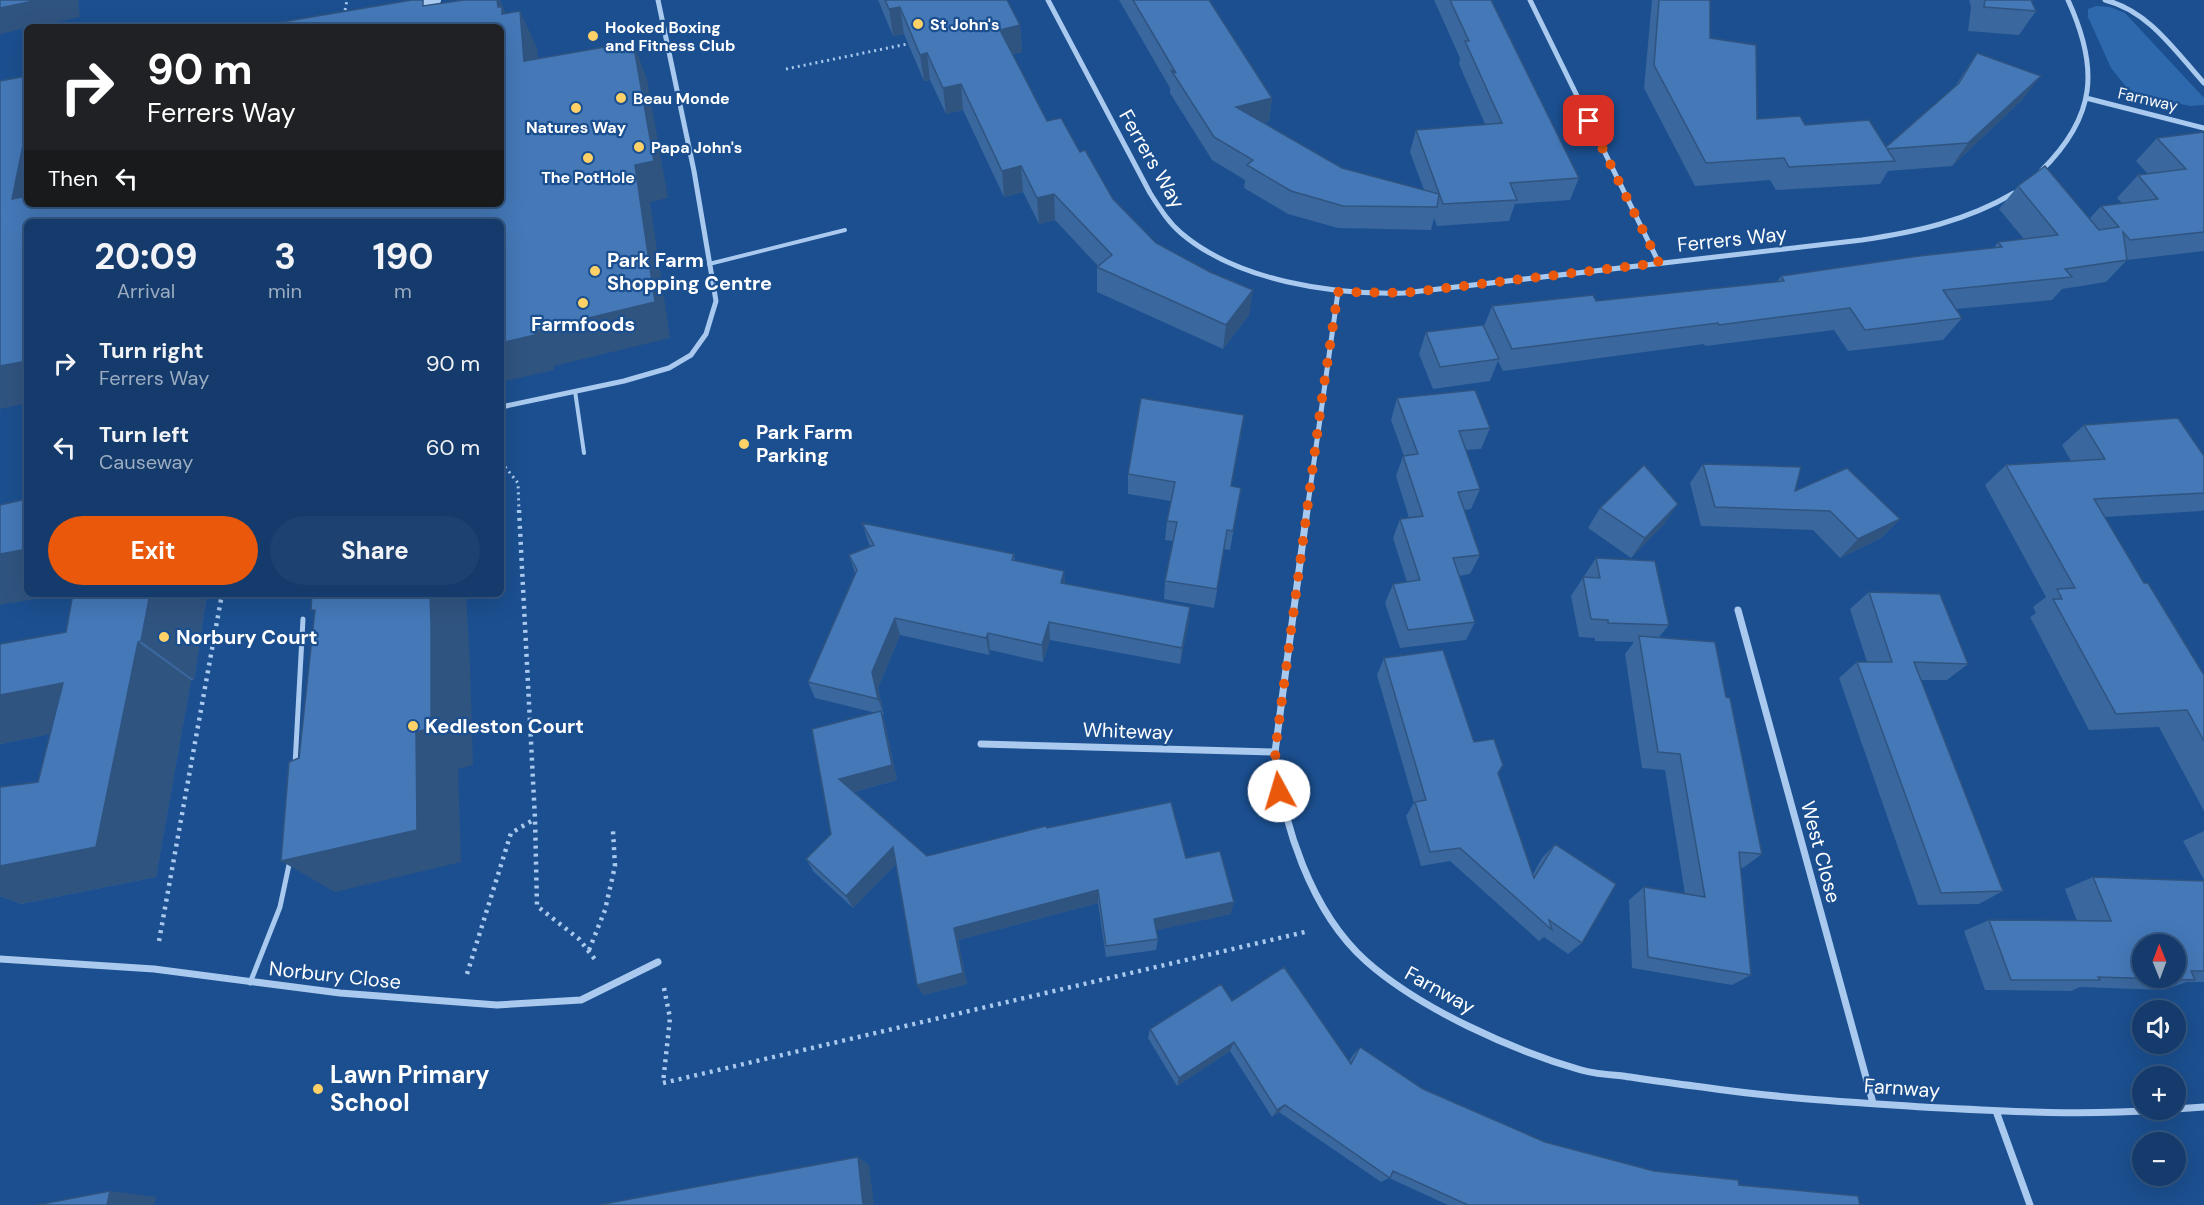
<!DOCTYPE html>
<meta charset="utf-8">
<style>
:root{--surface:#143b6b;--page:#1d4271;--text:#f1f3f6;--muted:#9dadc1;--line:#33557e;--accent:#ea580c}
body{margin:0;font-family:"DM Sans",sans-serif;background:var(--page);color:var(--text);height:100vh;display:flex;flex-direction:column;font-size:22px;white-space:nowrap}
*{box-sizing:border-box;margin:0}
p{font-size:20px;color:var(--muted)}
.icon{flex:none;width:33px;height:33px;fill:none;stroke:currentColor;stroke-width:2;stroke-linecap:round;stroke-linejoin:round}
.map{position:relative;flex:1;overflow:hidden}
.side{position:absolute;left:24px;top:219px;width:480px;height:378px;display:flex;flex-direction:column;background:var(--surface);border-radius:9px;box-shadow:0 6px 24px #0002,0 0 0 2px var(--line)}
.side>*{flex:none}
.hud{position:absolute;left:24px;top:24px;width:480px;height:183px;border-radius:9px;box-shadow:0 6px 24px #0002,0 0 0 2px var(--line);background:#202124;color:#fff;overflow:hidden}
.needle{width:39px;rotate:359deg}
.controls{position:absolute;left:2132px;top:934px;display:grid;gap:12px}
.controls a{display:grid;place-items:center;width:54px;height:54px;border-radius:50%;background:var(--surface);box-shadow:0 6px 24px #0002,0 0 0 2px var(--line);font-size:30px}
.pin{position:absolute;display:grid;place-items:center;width:51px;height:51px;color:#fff;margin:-26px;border-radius:12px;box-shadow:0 3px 9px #0006}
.me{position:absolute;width:66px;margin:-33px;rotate:354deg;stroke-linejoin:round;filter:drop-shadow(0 0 4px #0008)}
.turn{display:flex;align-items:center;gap:21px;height:126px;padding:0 24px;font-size:27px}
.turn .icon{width:78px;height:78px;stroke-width:2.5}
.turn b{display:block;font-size:42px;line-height:51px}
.then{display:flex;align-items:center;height:57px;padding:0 24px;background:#0003;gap:12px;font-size:22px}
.eta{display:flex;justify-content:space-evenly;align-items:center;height:102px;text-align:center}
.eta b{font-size:36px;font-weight:700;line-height:42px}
.cta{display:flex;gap:12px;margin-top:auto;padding:12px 24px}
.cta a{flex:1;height:69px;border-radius:36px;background:var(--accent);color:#fff;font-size:24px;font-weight:700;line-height:69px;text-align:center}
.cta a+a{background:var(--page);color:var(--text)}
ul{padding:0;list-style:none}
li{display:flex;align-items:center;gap:18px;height:84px;padding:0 24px}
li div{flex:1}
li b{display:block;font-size:22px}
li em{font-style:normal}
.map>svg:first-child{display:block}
.green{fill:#2e69ad}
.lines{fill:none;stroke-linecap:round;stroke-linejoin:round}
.path-far1{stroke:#a9c9ee;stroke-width:3;stroke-dasharray:2 4;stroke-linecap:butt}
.path{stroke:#a9c9ee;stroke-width:4.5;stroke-dasharray:3 5;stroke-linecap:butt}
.service-far1{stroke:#a9c9ee;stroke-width:4}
.service{stroke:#a9c9ee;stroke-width:5}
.minor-far1{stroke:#a9c9ee;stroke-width:5}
.minor{stroke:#a9c9ee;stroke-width:7}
.tertiary{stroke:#a9c9ee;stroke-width:8}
.wall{fill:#3a679d}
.shaded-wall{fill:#305480}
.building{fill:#4478b7;stroke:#305480;stroke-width:1.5;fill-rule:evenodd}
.route{stroke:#ea580c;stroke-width:10;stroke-dasharray:0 18}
.poi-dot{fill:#ffd166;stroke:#1b4f8f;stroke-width:2}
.labels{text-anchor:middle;stroke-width:4.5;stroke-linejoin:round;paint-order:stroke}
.far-poi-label{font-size:16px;font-weight:bold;fill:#fff;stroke:#1b4f8f;text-anchor:start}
.far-street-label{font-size:16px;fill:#fff;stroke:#1b4f8f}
.street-label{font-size:20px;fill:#fff;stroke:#1b4f8f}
.poi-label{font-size:20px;font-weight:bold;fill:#fff;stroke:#1b4f8f;text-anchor:start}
.near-poi-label{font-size:24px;font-weight:bold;fill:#fff;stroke:#1b4f8f;text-anchor:start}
</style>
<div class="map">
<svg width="2204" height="1205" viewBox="0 0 2204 1205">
<rect width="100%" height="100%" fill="#1b4f8f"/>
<path class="green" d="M2096 6 2110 7 2125 13 2204 98V105L2190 106 2143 96 2127 88 2111 68 2088 17V9Z"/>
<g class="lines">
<path class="path-far1" d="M344 16 347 0
M786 69 912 43
M501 444 502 463 518 483 519 511"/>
<path class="path" d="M519 510 535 819 537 906 579 939 597 962
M159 941 222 594
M589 950 605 910 615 866 613 831
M467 974 511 833 535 819
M664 988 670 1018 663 1083 1305 932"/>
<path class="service-far1" d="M709 264 845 230
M575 391 584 453"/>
<path class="service" d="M295 765 303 619
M250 983 280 907 290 860"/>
<path class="minor-far1" d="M1048 0 1150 193C1159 207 1168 222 1181 233 1237 281 1333 295 1404 293L1862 240C1916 232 1966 221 2014 193
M1530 0 1659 263
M2105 0C2149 11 2175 51 2204 83
M2086 98 2204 128
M2041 171C2097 116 2099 68 2068 0
M501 407 624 381 669 368 691 355 706 334 716 301 694 171 658 0
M1307 511 1338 292"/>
<path class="minor" d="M1307 510 1275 752C1282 823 1311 912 1366 961 1420 1009 1512 1050 1581 1070 1595 1074 1610 1075 1623 1076 1650 1080 1676 1084 1702 1087 1776 1098 1849 1102 1923 1107 2001 1111 2079 1116 2156 1110
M1738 610 1873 1103
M981 744 1275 752
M0 959 154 969 340 993 497 1005 581 1000 658 962
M2175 1109 2204 1107
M1996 1111 2030 1205"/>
<path class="tertiary" d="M413 4 437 0"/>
</g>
<path class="wall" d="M878 0H1007L1020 25 1022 52 1012 54 1047 121 1080 152 1113 199 1156 243 1249 315 1223 349 1097 292V267L1098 266 1055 220 1039 224 1023 192 1004 197 963 110 946 114 930 80 924 81 904 34 893 36Z
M1119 0H1209L1272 98 1269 121 1263 123 1342 168 1424 190 1410 152 1416 130 1485 124 1459 64 1460 58 1434 0H1491L1579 178 1570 200 1515 204 1509 221 1437 226 1434 218 1431 230 1338 228 1288 214 1244 188 1245 180 1212 160 1170 93V88Z
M1652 0H1710V38L1757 119 1805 125 1886 147 1955 86 1977 53 2023 99 1952 166 1888 171 1880 184 1776 190 1770 180 1695 186 1644 88Z
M1969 0H2033L2032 1 2036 11 2019 35 1968 31 1971 7Z
M2204 132V251L2127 260 2106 282 2062 289 2052 300 1956 309 1962 318 1943 340 1848 351 1834 330 1705 346 1704 344 1503 371 1498 361 1490 381 1433 389 1419 354 1426 332 1484 326 1492 306 1596 301 1777 282 1781 276 1994 248 1998 242 2024 239 1999 209 2018 186 2090 218 2101 206 2122 203 2117 198 2138 175 2148 174 2136 161 2157 138Z
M1397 398 1490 428 1481 449 1466 450 1480 489 1471 509 1464 510 1480 555 1470 574 1459 576 1475 622 1466 640 1400 648 1385 603 1393 584 1407 582 1393 538 1400 519 1409 518 1396 476 1403 456H1404L1391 420Z
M2084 425 2204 456V510L2202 511 2104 517 2144 583 2204 675V811L2159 727 2089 730 2030 617 2036 613 2033 607 2046 597 1985 485 2006 465 2071 461 2062 445Z
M1241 435 1231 487 1241 488 1230 550 1224 549 1214 608 1164 599 1165 581 1173 541 1165 540 1167 521 1171 501 1128 494V474Z
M1703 464 1795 491 1900 519 1881 538 1840 558 1813 530 1701 526 1690 483Z
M1600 508 1664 524 1631 558 1588 528Z
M862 523 1014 554 1015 561 1064 571 1065 584 1190 607 1188 625 1180 664 1050 640 1043 662 990 650 989 655 900 635 878 688 884 715 882 714 886 728 897 780 854 792 927 856 1047 828 1186 858 1231 914 1156 930 1158 939 1156 950 1106 957 1098 903 958 940 967 984 923 995 896 864 853 908 814 872 806 859 831 834 876 713 815 698 808 682 855 573 849 555 870 546 868 541Z
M1596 558 1669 625 1659 637 1726 697 1762 854 1743 868 1740 867 1751 975 1732 985 1632 968 1629 900 1644 887 1685 894 1665 770 1642 768 1625 654 1634 642 1595 641V638L1579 637 1571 596Z
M1869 592 1968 664 1947 680H1921L2003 891 1979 904 1918 905 1839 678 1857 662H1867L1850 609Z
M73 594H207L194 680H191L156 877 21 904 0 896V787L38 782 50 734 0 744V644L66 632Z
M1384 658 1474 742 1498 773 1533 874 1542 858 1555 844 1582 943 1568 954 1544 937 1539 941 1450 861 1421 866 1406 816 1414 803 1377 675Z
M2204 831V880L2183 841Z
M2093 877 2204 881V982H2187L2163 990 2080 987 2071 991 1985 990 1964 931 1989 920 2077 921 2065 889Z
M1232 1001 1349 1061 1353 1055 1360 1047 1423 1089 1545 1142 1654 1171 1865 1205H1448L1389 1178 1381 1182 1279 1112 1272 1117 1230 1051 1177 1086 1148 1038 1150 1029Z"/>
<path class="shaded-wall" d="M38 0H78L80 17 34 27H27V28L0 34V8Z
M497 0H500L514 33 498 7Z
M900 7 904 34 893 36 889 9Z
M520 11 537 48 541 98 524 61Z
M1020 25 1022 52 1002 56 1000 30Z
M633 42 647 79 668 198 650 202 670 338 554 366V370L501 382V343L534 331Z
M927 53 930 80 924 81 920 55Z
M2041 76 2023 99 1952 166 1968 143Z
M961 84 963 110 946 114 943 88Z
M1272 98 1269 121 1234 130 1236 107Z
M27 126V204L12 199Z
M1021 166 1023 192 1004 197 1002 171Z
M1054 194 1055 220 1039 224 1037 198Z
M1253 290 1249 315 1223 349 1226 325Z
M27 361V403L0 409V366Z
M1678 504 1664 524 1631 558 1645 538Z
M1900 519 1881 538 1840 558 1858 539Z
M27 549V594H64L0 605V554Z
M1064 571 1065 589 1061 583Z
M150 594H207L194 680 141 641Z
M430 594H466L470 664 473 765 458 769 461 862 335 892 281 861 416 732Z
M1190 607 1188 625 1180 664 1182 648Z
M895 618 900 635 878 688 884 715 878 699 872 672Z
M1049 622 1050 640 1043 662 1042 645Z
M988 633 990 650 989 655 986 638Z
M138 642 191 680 156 877 21 904 0 896V866Z
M63 683 122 720 0 744V695Z
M881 711 886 728 897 780 846 794 839 779Z
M893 847 899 861 853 908 846 896Z
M1098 890V903L958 940 967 984 923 995 917 985 954 928Z
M1234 902 1231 914 1153 931 1154 919Z
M1234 1042 1230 1051 1177 1086 1179 1078Z
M1285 1105 1279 1112 1272 1117 1277 1110Z
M858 1157 869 1165 874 1205H863Z
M110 1191 156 1197 154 1205H107Z"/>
<path class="building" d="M0 0H38L0 8Z
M412 0H423V6L464 0H497L498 7H502V14L520 11 524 61 633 42 654 161 635 165 655 302 534 331 535 335 501 343V222H27V361L0 366V81L27 76V126L12 199 27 196V204H501V27H252Z
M885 0H1007L1020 25 1000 30 1047 121 1061 118 1080 152 1085 150 1113 199 1156 243 1210 272 1253 290 1226 325 1097 267 1112 255 1054 194 1037 198 1021 166 1002 171 961 84 943 88 927 53 920 55 900 7 889 9Z
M1133 0H1209L1272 98 1236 107 1342 168 1439 194 1437 207 1343 206 1291 191 1247 165 1253 160 1214 137 1171 70 1176 73Z
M1450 0H1491L1579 178 1510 183 1517 200 1443 204 1416 130 1502 123 1465 41H1469Z
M1659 0H1710V38L1756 45 1757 119 1800 116 1805 125 1869 120 1886 147 1959 83 1977 53 2041 76 1968 143 1887 149 1895 161 1789 167 1784 158 1706 163 1654 65Z
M1985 0H2031L2036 11 1984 7Z
M2204 132V232L2130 240 2123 232 2127 260 2065 269 2072 277 1943 290 1962 318 1865 330 1850 308 1719 325 1718 323 1512 349 1492 306 1593 295 1596 301 1784 281 1781 276 1919 256 2002 247 1998 242 2058 235 2018 186 2045 166 2099 230 2119 227 2101 206 2158 199 2138 175 2186 169 2157 138Z
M1483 325 1499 359 1440 367 1426 332Z
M1475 390 1490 428 1459 431 1480 489 1458 492 1480 555 1453 558 1475 622 1408 630 1393 584 1420 580 1400 519 1423 516 1403 456 1418 454 1397 398Z
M1141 398 1244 415 1231 486 1241 488 1233 531 1227 530 1217 589 1165 581 1177 522 1167 521 1175 482 1128 474Z
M2178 418 2204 456V493L2094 499 2144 583H2148L2204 675V741L2187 710 2116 714 2053 599H2062L2057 589 2075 588 2006 465 2105 459 2084 425Z
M1703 464 1801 467 1795 491 1847 468 1900 519 1858 539 1830 511 1715 507Z
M1644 465 1678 504 1645 538 1600 508Z
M27 499V549L0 554V505Z
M862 523 1014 554 1012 560 1064 571 1061 583 1190 607 1182 648 1049 622 1042 645 988 633 986 638 895 618 872 672 878 699 808 682 857 570 849 555 874 545Z
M1596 558 1655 561 1669 625 1608 623V620L1591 619 1583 577 1600 578Z
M1869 592 1940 594 1968 664 1914 662 2003 891 1941 893 1857 662H1892Z
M73 594H150L141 641 138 642 96 847 0 866V787L38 782 63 683 0 695V644L66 632Z
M312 594H430L431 622V728L416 732 417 830 281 861 289 762 299 758 315 610H311Z
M1639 636 1715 642 1726 697 1730 698 1762 854 1739 852 1751 975 1648 957 1644 887 1705 897 1680 754 1658 752Z
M1443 650 1474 742 1494 739 1503 765 1498 773 1534 878 1555 844 1616 884 1582 943 1549 920 1552 930 1460 848 1430 852 1415 802 1426 800 1384 658Z
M881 711 892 765 839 779 927 856 1046 826 1047 828 1171 802 1186 858 1220 851 1234 902 1154 919 1158 939 1106 946 1098 890 954 928 963 973 917 985 893 847 846 896 806 859 831 834 812 729Z
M2093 877 2204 881V971H2191L2195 980 2098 977 2100 980H2011L1989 920 2111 921ZM2142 945H2175V978H2142Z
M1284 967 1351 1064 1360 1047 1423 1089 1545 1142 1654 1171 1738 1180 1739 1185 1858 1196 1860 1205H1865H1468L1393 1171 1390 1178 1285 1105 1277 1110 1234 1042 1179 1078 1150 1029 1221 984 1232 1001Z
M858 1157 863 1205H598Z
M110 1191 107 1205H37Z"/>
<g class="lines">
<path class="route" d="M1279 791 1275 752 1321 405 1338 292 1404 293 1659 263 1589 121"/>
</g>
<g class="poi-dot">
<circle cx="918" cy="24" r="6"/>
<circle cx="593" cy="36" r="6"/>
<circle cx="621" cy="98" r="6"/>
<circle cx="576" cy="108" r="6"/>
<circle cx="639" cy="147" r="6"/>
<circle cx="588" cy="158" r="6"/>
<circle cx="595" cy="271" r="6"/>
<circle cx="583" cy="303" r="6"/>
<circle cx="744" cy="444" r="6"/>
<circle cx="164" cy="637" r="6"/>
<circle cx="413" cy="726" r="6"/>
<circle cx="318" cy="1089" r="6"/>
</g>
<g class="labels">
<g class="far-poi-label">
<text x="930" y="30">St John's</text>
<text x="605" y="33">Hooked Boxing<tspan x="605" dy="18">and Fitness Club</tspan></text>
<text x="633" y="104">Beau Monde</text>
<text x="576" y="133" text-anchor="middle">Natures Way</text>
<text x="651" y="153">Papa John's</text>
<text x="588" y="183" text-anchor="middle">The PotHole</text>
</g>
<g class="far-street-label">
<text transform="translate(2148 99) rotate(13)" y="6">Farnway</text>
</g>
<g class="street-label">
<text transform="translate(1152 159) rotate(60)" y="7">Ferrers Way</text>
<text transform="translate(1732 239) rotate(-6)" y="7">Ferrers Way</text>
<text transform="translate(1128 731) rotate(2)" y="7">Whiteway</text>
<text transform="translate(1821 852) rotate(75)" y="7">West Close</text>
<text transform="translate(335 975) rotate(6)" y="7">Norbury Close</text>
<text transform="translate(1440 990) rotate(29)" y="7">Farnway</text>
<text transform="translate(1902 1088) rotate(4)" y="7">Farnway</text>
</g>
<g class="poi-label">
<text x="607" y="267">Park Farm<tspan x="607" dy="23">Shopping Centre</tspan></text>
<text x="583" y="331" text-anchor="middle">Farmfoods</text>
<text x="756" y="439">Park Farm<tspan x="756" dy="23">Parking</tspan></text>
<text x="176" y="644">Norbury Court</text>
<text x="425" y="733">Kedleston Court</text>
</g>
<g class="near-poi-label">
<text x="330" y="1083">Lawn Primary<tspan x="330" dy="28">School</tspan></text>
</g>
</g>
</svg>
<div class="controls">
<a><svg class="needle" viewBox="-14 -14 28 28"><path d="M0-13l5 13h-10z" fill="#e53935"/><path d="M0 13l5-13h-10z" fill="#9dadc1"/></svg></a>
<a><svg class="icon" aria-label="sound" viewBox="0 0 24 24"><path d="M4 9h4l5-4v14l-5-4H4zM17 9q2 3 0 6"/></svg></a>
<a>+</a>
<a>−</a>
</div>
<div class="pin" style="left:1589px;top:121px;background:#d93025"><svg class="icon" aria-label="arrive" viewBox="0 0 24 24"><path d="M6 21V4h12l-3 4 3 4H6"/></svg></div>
<svg class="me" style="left:1279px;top:791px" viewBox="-20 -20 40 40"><circle r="19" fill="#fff"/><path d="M0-13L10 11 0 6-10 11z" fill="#ea580c"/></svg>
<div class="hud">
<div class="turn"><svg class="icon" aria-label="right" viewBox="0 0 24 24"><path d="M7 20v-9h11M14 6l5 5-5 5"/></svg><div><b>90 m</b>Ferrers Way</div></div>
<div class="then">Then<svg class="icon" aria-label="left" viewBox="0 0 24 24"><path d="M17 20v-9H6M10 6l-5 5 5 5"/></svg></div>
</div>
<section class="side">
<div class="eta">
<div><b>20:09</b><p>Arrival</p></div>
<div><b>3</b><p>min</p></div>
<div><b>190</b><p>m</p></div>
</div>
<ul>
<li><svg class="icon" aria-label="right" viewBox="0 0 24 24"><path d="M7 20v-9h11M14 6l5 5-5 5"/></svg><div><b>Turn right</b><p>Ferrers Way</p></div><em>90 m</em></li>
<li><svg class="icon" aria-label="left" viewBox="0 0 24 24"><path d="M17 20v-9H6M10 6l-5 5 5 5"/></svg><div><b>Turn left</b><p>Causeway</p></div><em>60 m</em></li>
</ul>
<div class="cta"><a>Exit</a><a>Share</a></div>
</section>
</div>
